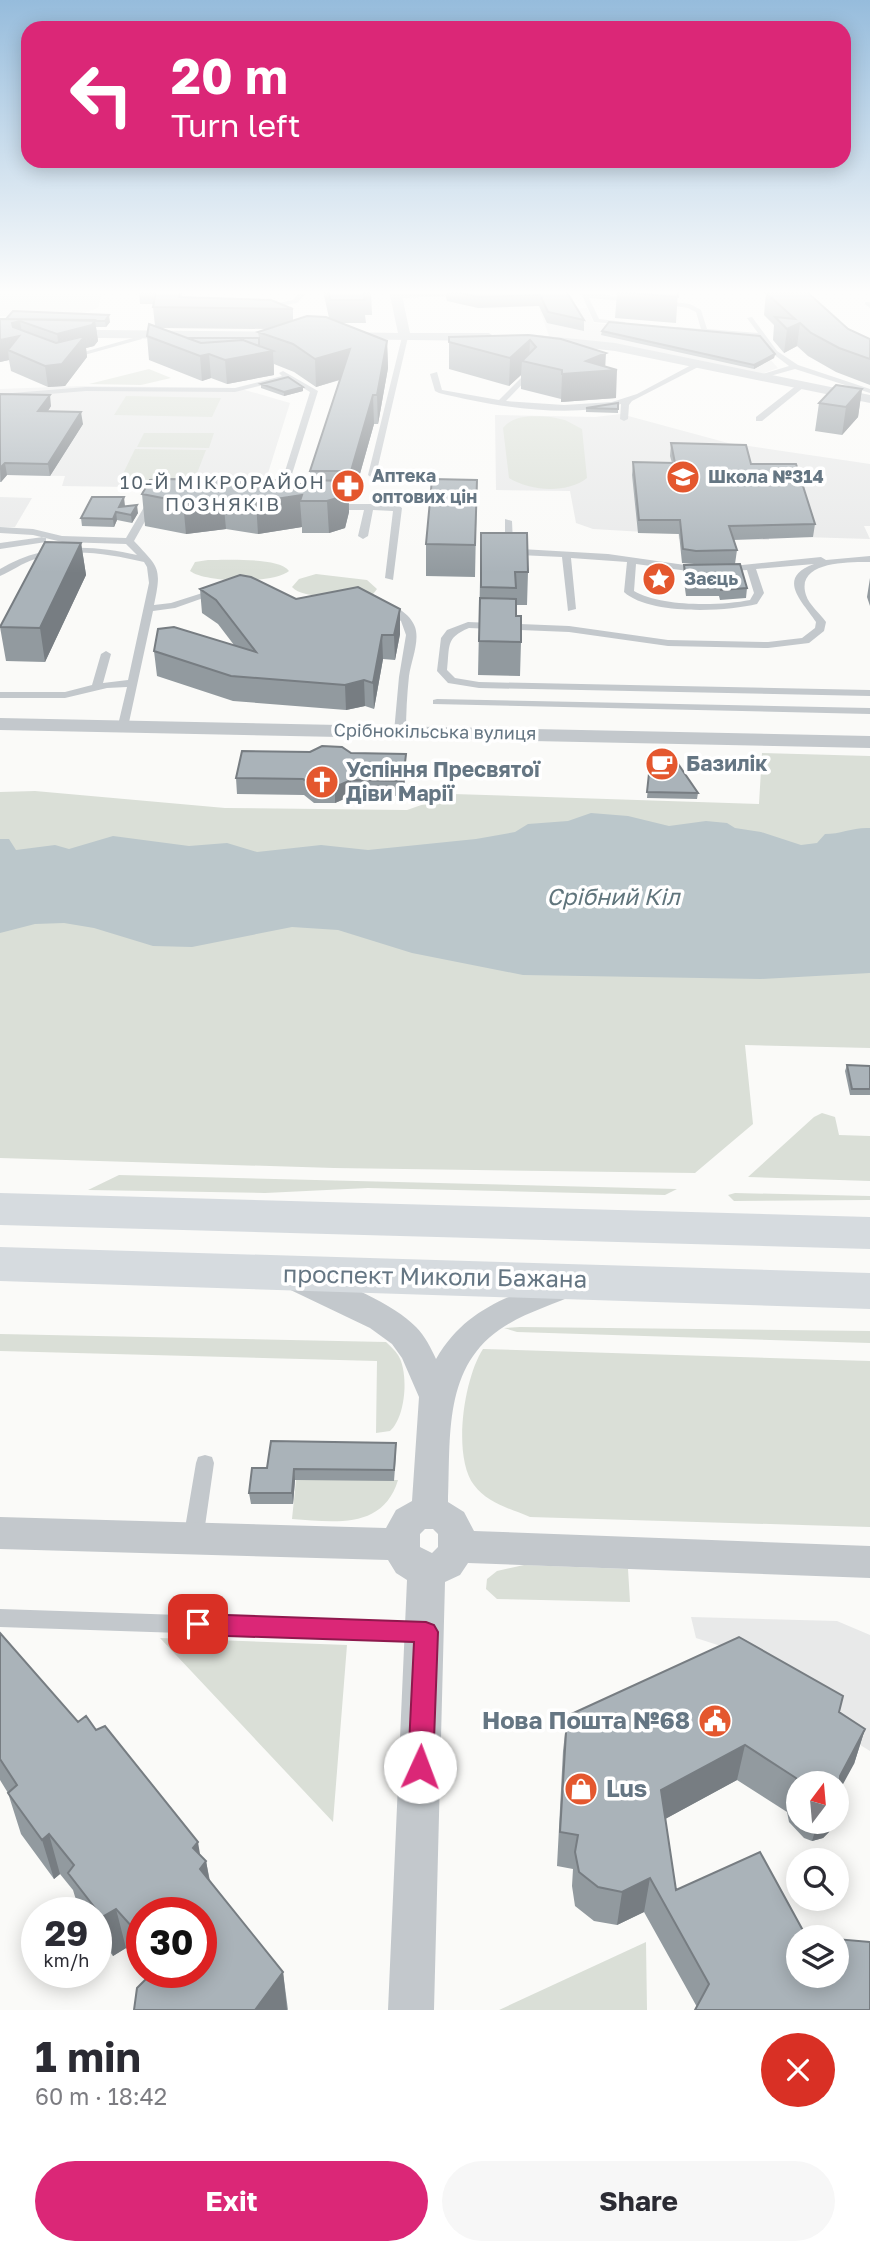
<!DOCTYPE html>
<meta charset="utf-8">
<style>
:root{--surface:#fff;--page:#f7f7f7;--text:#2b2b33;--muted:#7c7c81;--accent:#db2777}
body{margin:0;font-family:"Golos Text",sans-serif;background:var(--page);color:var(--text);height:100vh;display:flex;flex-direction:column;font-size:26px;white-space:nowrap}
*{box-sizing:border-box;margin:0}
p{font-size:23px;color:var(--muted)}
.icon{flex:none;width:38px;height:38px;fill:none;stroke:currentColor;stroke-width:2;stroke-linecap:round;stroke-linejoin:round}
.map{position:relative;height:2010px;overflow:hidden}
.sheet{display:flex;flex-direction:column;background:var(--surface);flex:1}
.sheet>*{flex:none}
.top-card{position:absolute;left:21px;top:21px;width:830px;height:147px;border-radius:21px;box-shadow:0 4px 18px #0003;background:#db2777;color:#fff;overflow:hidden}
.needle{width:46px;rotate:16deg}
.tools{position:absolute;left:786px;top:1771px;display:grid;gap:14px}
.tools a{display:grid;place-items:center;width:63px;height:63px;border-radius:50%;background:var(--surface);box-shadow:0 4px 18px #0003;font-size:35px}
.speed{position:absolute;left:21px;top:1897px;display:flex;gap:14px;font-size:35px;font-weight:700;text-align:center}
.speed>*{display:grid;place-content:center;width:91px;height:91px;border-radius:50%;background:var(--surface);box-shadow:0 4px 18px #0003;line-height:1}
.speed small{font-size:18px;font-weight:400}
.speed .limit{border:10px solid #d22;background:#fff;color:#111}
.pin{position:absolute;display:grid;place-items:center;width:60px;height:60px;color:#fff;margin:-30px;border-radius:14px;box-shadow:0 4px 10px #0006}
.me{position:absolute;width:77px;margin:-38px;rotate:2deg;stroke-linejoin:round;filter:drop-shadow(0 0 5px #0008)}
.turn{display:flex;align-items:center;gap:24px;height:147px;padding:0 35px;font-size:32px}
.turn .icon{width:91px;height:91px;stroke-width:2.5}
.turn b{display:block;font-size:49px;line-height:60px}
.round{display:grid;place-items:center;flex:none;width:74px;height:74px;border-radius:37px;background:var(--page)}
.summary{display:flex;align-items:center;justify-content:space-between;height:119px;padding:0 35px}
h1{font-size:42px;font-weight:700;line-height:52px}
.button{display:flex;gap:14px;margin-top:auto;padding:14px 35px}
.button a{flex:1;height:80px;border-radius:42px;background:var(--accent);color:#fff;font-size:28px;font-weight:700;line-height:80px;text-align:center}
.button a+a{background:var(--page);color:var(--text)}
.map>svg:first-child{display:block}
.built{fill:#e8e9e9}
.green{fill:#dadfd7}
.water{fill:#bbc7cb}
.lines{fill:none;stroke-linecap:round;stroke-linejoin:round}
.lane{fill:#c3c8cc;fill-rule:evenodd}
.street{fill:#c3c8cc;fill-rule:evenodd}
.highway{fill:#d6dbdf;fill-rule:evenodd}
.wall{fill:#929a9f;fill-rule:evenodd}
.shaded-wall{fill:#777d82}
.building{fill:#aab3b9;stroke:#777d82;stroke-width:2}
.route{fill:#db2777;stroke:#8e194d;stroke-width:2}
.labels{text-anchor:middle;stroke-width:7;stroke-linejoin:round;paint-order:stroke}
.far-poi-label{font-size:18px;font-weight:bold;fill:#657683;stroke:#fff;text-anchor:start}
.far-street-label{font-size:18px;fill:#657683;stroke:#fff}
.far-neighbourhood-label{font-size:19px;letter-spacing:2px;fill:#57646e;stroke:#fff}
.poi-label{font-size:21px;font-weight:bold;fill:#657683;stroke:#fff;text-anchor:start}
.water-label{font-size:23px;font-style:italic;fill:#60757c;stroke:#fff}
.near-street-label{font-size:24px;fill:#657683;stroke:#fff}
.near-poi-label{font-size:24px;font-weight:bold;fill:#657683;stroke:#fff;text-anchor:end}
</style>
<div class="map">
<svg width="870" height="2010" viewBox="0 0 870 2010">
<rect width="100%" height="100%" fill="#fafaf8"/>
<path class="built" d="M0 291H102L98 308 74 317 0 316Z
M587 308 594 323 750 338 778 368 756 376 593 341 549 336 540 310Z
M82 386 238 388 290 403 263 489 62 486 65 476 6 475 0 481V389Z
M621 414 728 443 870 464V526H864L870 539 769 536V540L679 539 678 534 593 529 576 523 570 491 496 490 495 415 595 417Z
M0 497 32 498 15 527H0Z
M691 1617 837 1621 870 1635V1751L731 1666 727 1648 696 1638Z"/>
<path class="green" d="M149 369 171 378 141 385 89 384Z
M126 396 221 398 212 417 114 415Z
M551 417 565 420 582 429 587 478C567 494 530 491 509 478L503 428C514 414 535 416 551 417Z
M144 433H214L209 448 137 447Z
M135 449 206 450 194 481 120 480Z
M208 560C225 560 280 557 289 571 274 584 206 583 190 571L195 562Z
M316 574 367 580 377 589 370 598C351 597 303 600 292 587L299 579Z
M762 753 870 756V1048L745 1045 753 1124 695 1173 334 1168 0 1158V792L35 791 225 808 407 810 453 794 759 804Z
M822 1113 835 1117 839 1135 870 1136V1181L748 1177 814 1117Z
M119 1175 677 1189 665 1195 368 1188 265 1193 88 1190Z
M735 1193 870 1196V1200L734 1201 728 1195Z
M520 1327 870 1331V1343L517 1332 504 1328Z
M0 1334 386 1342C390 1346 395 1350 398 1355 409 1372 406 1417 390 1431L376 1433 377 1361 0 1351Z
M483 1349 870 1361V1527L530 1517C511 1509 487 1503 474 1485 452 1456 464 1378 483 1349Z
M296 1480H398C383 1530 334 1522 292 1519Z
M524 1565 628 1569 630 1602 497 1599 486 1589 487 1579 497 1571Z
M160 1638 347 1645 333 1822Z
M646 1942 647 2010H499Z"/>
<path class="water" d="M591 813 628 816 669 826 706 821 727 823 735 828 761 832 801 845 817 843 825 834C841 834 853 827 870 828V973L761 979 523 975 412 953 338 930 292 927 192 947 153 946 94 928 64 923 35 924 0 933V839H9L16 850 55 845 69 849 113 836 189 846 227 843 257 852 321 845 368 850 476 839 515 832 528 824 568 821Z"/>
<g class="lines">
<path class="lane" d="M301 291H308L297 303 262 309 259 307 293 300Z
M580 291 636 299 634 302 589 298 599 319 625 322 627 325 594 322Z
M465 293 463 296 396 298 393 296 396 294Z
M658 300 690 304 701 310 707 329 758 333 747 318 752 317 777 351 798 365 870 389V393L795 369 756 380V376L789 366 772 353 761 337 675 330 677 327 701 329 696 312 688 308 656 303Z
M865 302H870V308L865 304Z
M405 335 408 337 376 475 372 478 368 475 402 337Z
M140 336 142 339 70 359 66 357Z
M695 363 702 365 632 401 629 405 628 419 624 421 620 419 621 404C567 419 492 406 439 393L435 391 430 374 437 372 442 390 499 400 529 370 532 374 506 401 564 405 612 402 637 394Z
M283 371 318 391 288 487 284 490 280 487 310 392 288 379 235 392 86 391 0 398V394L86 387 235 388 282 376 279 373Z
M797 385 804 387 762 421H756V417Z
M147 502 154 501 158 504 153 507 134 541C159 568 162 567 154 605L171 603 218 588 223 591 175 608 153 611 128 727H120L118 725 127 687 107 688 65 698H0V692H65L92 685 101 654 106 651 111 654 103 683 128 680 149 583 147 567 144 562C109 554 70 547 35 559 22 563 12 571 0 576V569C43 543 90 544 137 555L126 544 62 542 33 535 0 533V527L33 529 62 536 126 538Z
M369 504 398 505 402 508 393 580 385 578 393 511 373 510 368 536 363 539 358 536 364 510H332L328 507 332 504Z
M505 519 512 521 513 544 521 549 608 554 706 568 708 570 703 573 636 564 634 591C661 607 720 606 750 600L754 593 747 570 720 572 718 570 723 567 821 557 826 560 870 556V562C849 562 795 561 806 595 809 605 820 613 826 622L824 631 809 643 768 648 668 646 569 632 469 628C445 638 450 646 447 670L455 678 479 682 870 690V696L479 688 448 683 437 671 441 638 447 630 468 622 569 626 668 640 768 642 802 638 815 628 816 622C803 602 775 578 814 564L756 569 764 593 757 604C725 612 649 615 624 592L627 562 571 558 576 609 568 611 562 557 519 555 505 547Z
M43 537 46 538V542L0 549V543Z
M380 604C393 603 410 613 415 627 420 641 411 661 409 676 407 695 406 713 406 732L400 735 394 732 399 677 406 635 401 621 380 608Z
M437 699 870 708V714L433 704V700Z
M205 1455 212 1457 214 1463 203 1540 200 1546 193 1549 186 1546 183 1540 196 1463 198 1457Z
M0 1609 421 1623 428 1625 431 1632 428 1639 421 1641 0 1627Z"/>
<path class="street" d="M389 291H401L410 333H489L495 337 489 341 334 339V333L339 332 398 333Z
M0 329 293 332 299 336 293 340 0 337Z
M528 334 615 343 870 395V403L615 351 523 341 522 338Z
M0 718 870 736V748L0 730Z
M289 1264C325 1275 390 1300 416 1327 425 1336 431 1348 436 1359 465 1309 506 1298 557 1277L568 1273 579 1277 584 1285 579 1293C555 1304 527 1312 505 1326 442 1365 451 1437 448 1502L464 1512 474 1531 870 1546V1578L468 1563 460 1575 445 1582 434 2010H388L407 1580 396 1573 388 1560 0 1549V1517L386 1528 396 1510 412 1501 419 1397 402 1358 392 1344 370 1328 278 1284 273 1276 278 1268ZM425 1529H433L438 1534V1547L432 1553 420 1547V1534Z"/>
<path class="highway" d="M0 1193 870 1217V1249L0 1225Z
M0 1247 870 1273V1309L0 1281Z"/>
</g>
<path class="wall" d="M139 291H182V297L293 309V321L329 318 323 291H371L372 315H365L366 323H342L387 341 388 368 378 424H374L352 502H349V512L345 528 329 533H302V527L258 534 226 529 186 534 145 526 142 494 306 485 311 481 310 471 340 380 316 387 294 372 274 364V375L227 384 211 378 202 381 149 360 147 336 155 326 153 307V304H140ZM161 328 268 329 258 332 259 338H187Z
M446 291H566L584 320V331L547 323 539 306 478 308 447 301 446 298Z
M678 291 676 323 615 318 617 292Z
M766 293 870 339V385L836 372 808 356 797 346 784 353 773 340 774 325 764 315Z
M13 311 110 322 106 327H96L98 341 94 346 86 348 87 357 65 386 48 387 11 371 9 360 0 362V319H6Z
M602 331 775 354 774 358 754 369 601 335Z
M528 335 606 367 616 398 561 402V399L521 389V375L509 386 449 369V342Z
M261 384 303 391 284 396 261 388Z
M862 389 858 417 842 435 815 431 819 403Z
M0 394 51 406 48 411 83 424 50 476 7 475 1 482H0Z
M618 403V413L586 412V408Z
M671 443 751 464 815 524 813 537 733 540 737 550 735 564H694L682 563 679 534 638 533 632 475 633 462 672 463 670 456Z
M477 480 475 577 426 576V544Z
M125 506 138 513 132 523 117 520 114 527 82 526 81 518Z
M481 533 528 572 527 605H516V616L521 642 520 676 478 675Z
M81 543 86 575 45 662 6 661 0 627Z
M684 565 747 588 746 598 720 600 719 596H686L683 574Z
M870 578V606L867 597Z
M200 589 400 609V634L395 660 383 659 374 709 365 706 346 710 233 701 157 676 154 651 234 645 218 624 202 613Z
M351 753 406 769 403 796H351L335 803H314L304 795 237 794 236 778Z
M651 755 698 793 697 799 647 798Z
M847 1065 870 1066V1095H850L845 1071Z
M396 1454 394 1481 295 1480 293 1504H251L249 1493 267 1468Z
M0 1633 78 1722 206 1861 210 1881 283 1972 288 2010 150 1975 147 1972H201L142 1913V1966L126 1948 113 1956 96 1934V1913H80L73 1890 60 1874 54 1879 21 1834 8 1793 0 1780Z
M839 1712 865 1729 854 1764 798 1783V1822H832L829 1832 823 1838 812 1841 804 1838 789 1822 787 1812 737 1780 665 1819 676 1890 806 1936 697 2007 644 1912 617 1925 594 1921 575 1906 572 1886 573 1869 557 1866 563 1751 567 1716Z"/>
<path class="shaded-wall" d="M109 315 110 322 106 327 105 321Z
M95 320 98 341 94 346 86 348 87 357 65 386 48 387 45 366 60 355 57 334Z
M20 321 23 342 8 350 9 360 0 362V340L12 323Z
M800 323 797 346 784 353 787 329Z
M530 340 529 363 522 361 521 375 509 386 510 358Z
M387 341 388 368 378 424 377 395Z
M350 349 351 376 316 387 315 359Z
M273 351 274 375 227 384 225 360Z
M606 353 605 371 617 370 616 398 561 402 562 374 586 361Z
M209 354 211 378 202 381 200 356Z
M775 354 774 358 754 369V365Z
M303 387V391L284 396V392Z
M862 389 858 417 842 435 846 407Z
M50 395 51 406 40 423 38 411Z
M373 395 374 424 352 502 351 471Z
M81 412 83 424 50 476 48 464Z
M5 463 7 475 1 482 0 468Z
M348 481 349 512 345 528 329 533 327 501Z
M302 495 300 501 302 527 258 534 256 502Z
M124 497 125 506 119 507Z
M223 497 226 529 186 534 183 502Z
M137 505 138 513 132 523 131 515Z
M116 512 117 520 114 527 113 519Z
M81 543 86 575 45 662 40 628Z
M400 609V634L395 660 394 635Z
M382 635 383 659 374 709 373 683Z
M364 680 365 706 346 710 345 685Z
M406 754V769L403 796V781Z
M351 780V796L335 803V787Z
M294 1469 295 1480 293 1504 292 1493Z
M865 1729 854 1764 836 1797 840 1776Z
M745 1745 737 1780 656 1824 661 1790Z
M818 1822H832L829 1832 823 1838 812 1841Z
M49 1834 60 1874 54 1879 42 1840Z
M198 1842 202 1866 206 1861 213 1901 208 1908 193 1848Z
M650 1878 644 1912 617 1925 622 1892Z
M116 1909 126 1948 113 1956 102 1917Z
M283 1972 287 2010H255Z"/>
<path class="building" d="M156 291H180L179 297 271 300 293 309 153 307Z
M328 291H371V292H364L365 300H330Z
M451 291H566L584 320 548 312 540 295 478 297Z
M617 291H678V297L617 292Z
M807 292 848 329 870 339V359L839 348 811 333 800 323 787 329 775 317 795 319 766 293Z
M13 311 109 315 105 321 6 319Z
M307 316 326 317 387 341 377 395H373L351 471H310L350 349 315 359 293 344 258 332Z
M0 319 95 320 92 325 57 334 20 321 12 323 13 327 56 343 85 336 62 364 45 366 8 350 19 336 0 340Z
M609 322 760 336 775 354 754 365 602 331Z
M149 324 201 343 243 340 273 351 225 360 209 354 200 356 147 336Z
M528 335 561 339 606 353 586 361 617 370 562 374V370L522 361 536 347 530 340 510 358 449 342V337Z
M187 338H259V346L243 340 201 343Z
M288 377 303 387 284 392 261 384Z
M836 385 862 389 846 407 819 403Z
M0 394 50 395 38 411 81 412 48 464 5 463 0 468Z
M618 403V409L586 408Z
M671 443 746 445 751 464H796L815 524 729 526 737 550 696 551 683 549 680 520H639L633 462 675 463Z
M164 479 279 480 306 485 307 480 348 481 344 496 327 501H300L302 495 256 502 223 497 183 502 142 494 150 480Z
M432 479 477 480 475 545 426 544Z
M92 497H124L119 507 137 505 131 515 116 512 113 519 81 518Z
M481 533H527L528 572H515L516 588 481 587Z
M45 542 81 543 40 628 0 627Z
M740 564 747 588 721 590 720 586H687L684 565Z
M240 575 251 577 296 599 358 587 400 609 394 635H382L373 683 364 680 345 685 231 676 154 651 158 629 174 627 256 652 216 600 200 589Z
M480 598 516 599V616H521V642L479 641Z
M322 746 342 747 351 753 406 754 403 781 351 780 335 787H314L303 779 236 778 242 751 310 752Z
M651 755H672L698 793 647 792Z
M847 1065 870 1066V1089H852Z
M271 1441 396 1443 394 1470 294 1469 292 1493H249L252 1468H267Z
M0 1633 78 1722 86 1716 96 1730 105 1726 198 1842 193 1848 206 1861 200 1869 283 1972 255 2010H134L137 1988 153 1972H201V1913H142V1938L116 1909 102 1917 68 1873 74 1865 49 1834 42 1840 8 1793 17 1785 0 1759Z
M739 1637 843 1696 839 1712 865 1729 840 1776 839 1797 836 1800V1783H798V1787L796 1778 745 1745 661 1790 676 1890 760 1852 806 1936 821 1937H798V1976H836V1939L870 1942V2010H695L709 1984 650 1878 622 1892 598 1887 579 1872 575 1852 578 1835 560 1832 567 1716Z"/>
<linearGradient id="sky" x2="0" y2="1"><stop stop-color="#96bcdc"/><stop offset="0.51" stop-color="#fdfdfc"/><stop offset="1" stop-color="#fdfdfc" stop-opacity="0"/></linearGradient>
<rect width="870" height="573" fill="url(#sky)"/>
<path class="route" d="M198 1614 426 1622 434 1625 438 1632 433 1767 429 1776 420 1779 411 1776 408 1767 414 1642 198 1635 190 1632 187 1624 190 1617Z"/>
<defs>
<symbol id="school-disc" viewBox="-11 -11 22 22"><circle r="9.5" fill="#e4572e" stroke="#fff"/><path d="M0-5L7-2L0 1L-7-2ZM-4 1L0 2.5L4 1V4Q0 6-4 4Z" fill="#fff"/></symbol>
<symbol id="pharmacy-disc" viewBox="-11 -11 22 22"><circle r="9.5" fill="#e4572e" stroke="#fff"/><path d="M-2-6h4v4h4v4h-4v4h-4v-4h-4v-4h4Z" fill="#fff"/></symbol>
<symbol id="sight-disc" viewBox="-11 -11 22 22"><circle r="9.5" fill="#e4572e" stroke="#fff"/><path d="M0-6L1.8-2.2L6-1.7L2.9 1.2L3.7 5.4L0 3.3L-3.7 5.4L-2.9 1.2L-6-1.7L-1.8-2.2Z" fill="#fff"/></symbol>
<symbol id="cafe-disc" viewBox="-11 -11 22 22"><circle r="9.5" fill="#e4572e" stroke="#fff"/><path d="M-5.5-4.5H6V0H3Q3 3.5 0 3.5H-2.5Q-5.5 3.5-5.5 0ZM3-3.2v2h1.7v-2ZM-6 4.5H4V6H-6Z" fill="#fff"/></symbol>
<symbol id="church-disc" viewBox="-11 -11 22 22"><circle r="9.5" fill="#e4572e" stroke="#fff"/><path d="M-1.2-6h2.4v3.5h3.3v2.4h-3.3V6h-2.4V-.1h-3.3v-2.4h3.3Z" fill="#fff"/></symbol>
<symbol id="civic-disc" viewBox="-11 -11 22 22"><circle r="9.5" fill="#e4572e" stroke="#fff"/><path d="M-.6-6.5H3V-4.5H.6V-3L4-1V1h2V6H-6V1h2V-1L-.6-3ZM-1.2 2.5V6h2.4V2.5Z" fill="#fff"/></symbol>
<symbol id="shop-disc" viewBox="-11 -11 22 22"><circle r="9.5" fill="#e4572e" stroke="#fff"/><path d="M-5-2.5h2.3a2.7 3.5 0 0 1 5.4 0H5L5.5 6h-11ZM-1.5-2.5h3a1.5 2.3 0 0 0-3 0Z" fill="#fff"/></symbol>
</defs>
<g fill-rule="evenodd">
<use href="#school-disc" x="664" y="458" width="38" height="38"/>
<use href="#pharmacy-disc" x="329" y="467" width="38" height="38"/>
<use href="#sight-disc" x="640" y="560" width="38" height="38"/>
<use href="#cafe-disc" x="643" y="745" width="38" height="38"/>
<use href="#church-disc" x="303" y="763" width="38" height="38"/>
<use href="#civic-disc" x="696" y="1702" width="38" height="38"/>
<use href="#shop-disc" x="562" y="1770" width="38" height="38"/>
</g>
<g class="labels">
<g class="far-poi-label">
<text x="372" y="482">Аптека<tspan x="372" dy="21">оптових цін</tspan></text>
<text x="708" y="483">Школа №314</text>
<text x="684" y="585">Заєць</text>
</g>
<g class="far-street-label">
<text transform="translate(435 732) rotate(1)" y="6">Срібнокільська вулиця</text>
</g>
<g class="far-neighbourhood-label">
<text x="223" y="489">10-Й МІКРОРАЙОН<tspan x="223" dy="22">ПОЗНЯКІВ</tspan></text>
</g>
<g class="poi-label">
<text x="686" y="771">Базилік</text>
<text x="346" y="777">Успіння Пресвятої<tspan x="346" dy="24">Діви Марії</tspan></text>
</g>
<g class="water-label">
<text x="613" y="905">Срібний Кіл</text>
</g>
<g class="near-street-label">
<text transform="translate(435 1277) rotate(1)" y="8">проспект Миколи Бажана</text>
</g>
<g class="near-poi-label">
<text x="690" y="1729">Нова Пошта №68</text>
<text x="606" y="1797" text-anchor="start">Lus</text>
</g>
</g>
</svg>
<div class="tools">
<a><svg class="needle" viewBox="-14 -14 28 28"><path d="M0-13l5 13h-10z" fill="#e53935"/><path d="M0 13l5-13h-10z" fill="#7c7c81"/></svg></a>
<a><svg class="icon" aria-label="search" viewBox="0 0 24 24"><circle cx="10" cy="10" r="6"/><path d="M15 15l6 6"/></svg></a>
<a><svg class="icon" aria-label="layers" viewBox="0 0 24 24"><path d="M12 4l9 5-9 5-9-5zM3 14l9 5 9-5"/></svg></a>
</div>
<div class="speed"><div>29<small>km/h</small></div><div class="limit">30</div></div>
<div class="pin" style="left:198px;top:1624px;background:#d93025"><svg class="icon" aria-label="arrive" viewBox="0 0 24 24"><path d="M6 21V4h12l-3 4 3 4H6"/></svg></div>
<svg class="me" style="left:420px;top:1767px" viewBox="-20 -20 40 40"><circle r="19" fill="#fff"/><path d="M0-13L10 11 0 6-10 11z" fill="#db2777"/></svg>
<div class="top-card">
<div class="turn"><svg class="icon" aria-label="left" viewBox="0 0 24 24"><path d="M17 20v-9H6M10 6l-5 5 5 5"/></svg><div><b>20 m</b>Turn left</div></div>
</div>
</div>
<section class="sheet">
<div class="summary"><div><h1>1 min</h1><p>60 m · 18:42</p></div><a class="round" style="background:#d93025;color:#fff"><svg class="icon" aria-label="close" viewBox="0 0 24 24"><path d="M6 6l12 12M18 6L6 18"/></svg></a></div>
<div class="button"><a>Exit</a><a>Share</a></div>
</section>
